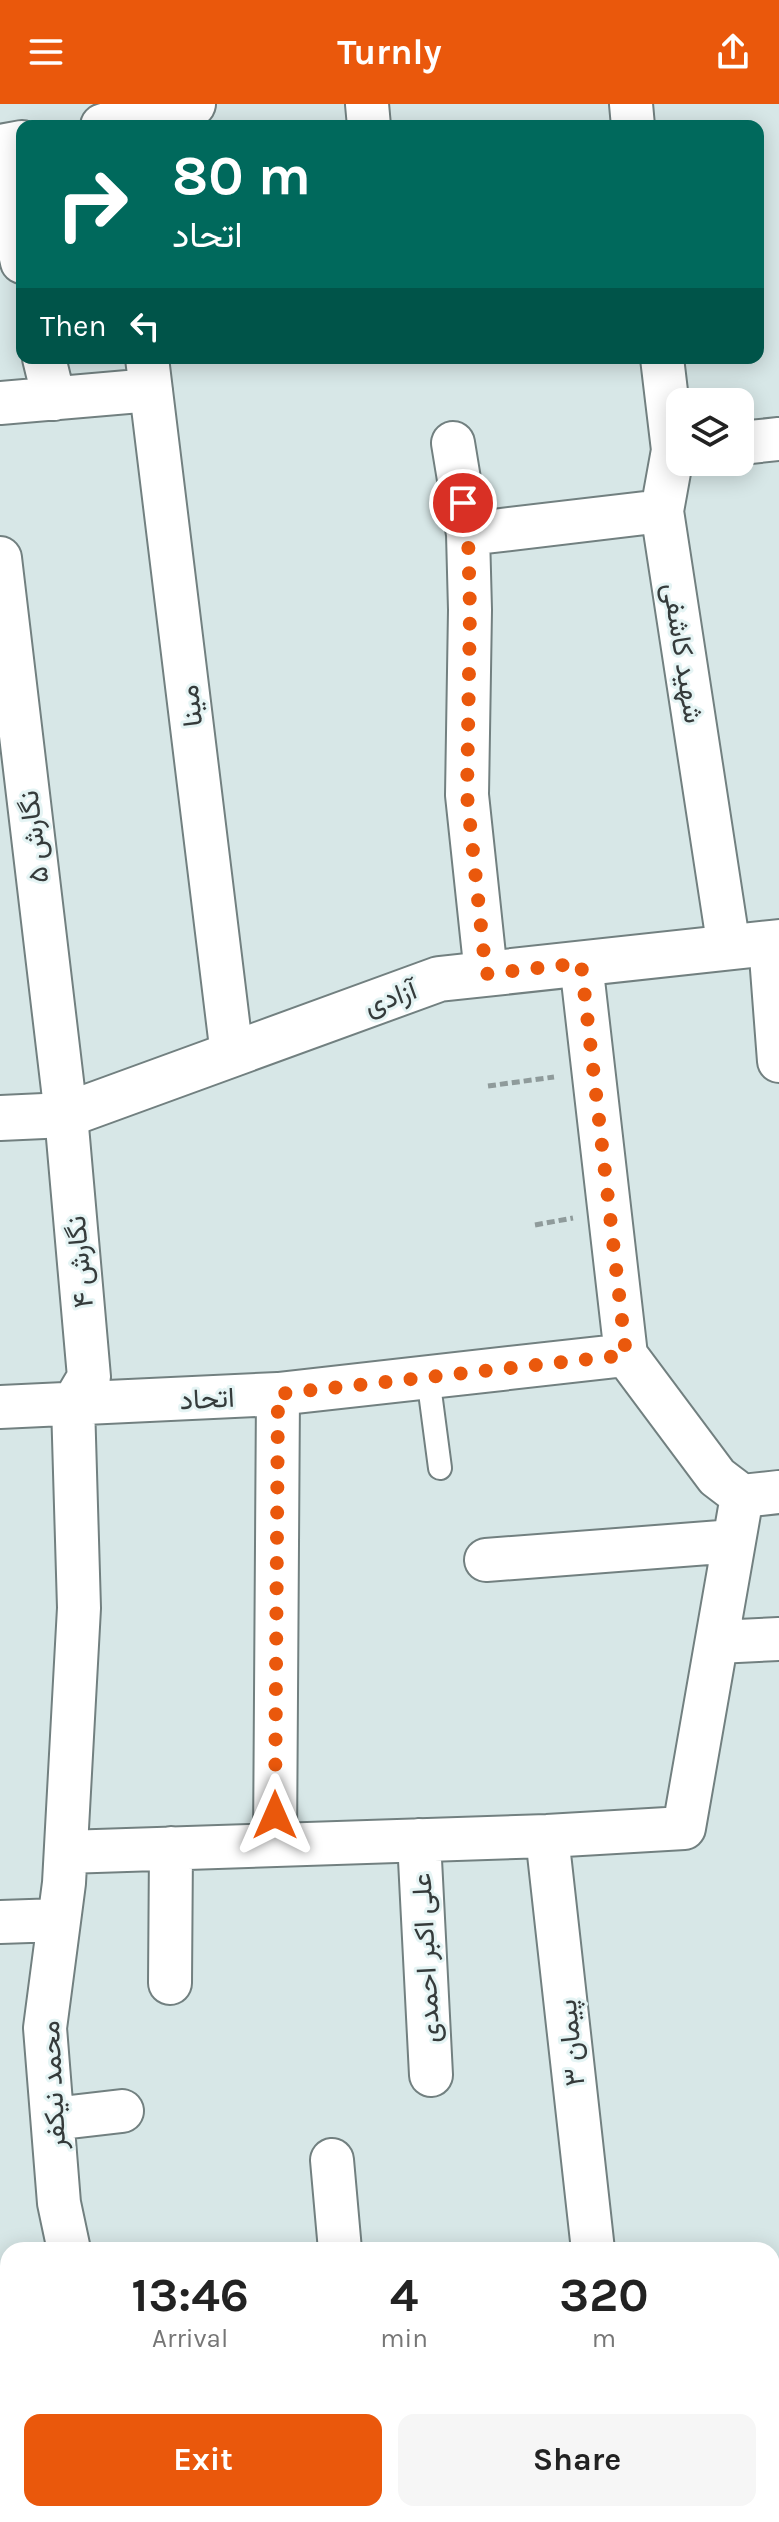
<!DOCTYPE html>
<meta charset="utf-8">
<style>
:root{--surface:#fff;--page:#f6f6f6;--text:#222;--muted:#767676;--accent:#ea580c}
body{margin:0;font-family:Karla,Vazirmatn,sans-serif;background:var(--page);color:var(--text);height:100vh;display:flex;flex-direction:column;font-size:30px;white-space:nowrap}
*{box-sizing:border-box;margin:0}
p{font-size:26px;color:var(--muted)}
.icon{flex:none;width:44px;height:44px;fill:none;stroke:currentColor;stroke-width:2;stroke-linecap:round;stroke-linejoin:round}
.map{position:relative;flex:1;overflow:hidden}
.panel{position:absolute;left:0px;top:2138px;width:780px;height:280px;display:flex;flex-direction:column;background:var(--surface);border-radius:24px 24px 0 0;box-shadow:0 4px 20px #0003}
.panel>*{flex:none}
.guide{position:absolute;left:16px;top:16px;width:748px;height:244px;border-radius:16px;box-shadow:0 4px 20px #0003;background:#00695c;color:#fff;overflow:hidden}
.fabs{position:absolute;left:666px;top:284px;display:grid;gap:16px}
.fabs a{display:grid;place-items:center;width:88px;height:88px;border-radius:16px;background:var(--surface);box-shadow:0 4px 20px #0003;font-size:40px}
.pin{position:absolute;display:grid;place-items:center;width:68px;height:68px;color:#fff;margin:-34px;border:4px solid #fff;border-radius:50%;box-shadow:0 2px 8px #0007}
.me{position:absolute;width:88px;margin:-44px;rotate:0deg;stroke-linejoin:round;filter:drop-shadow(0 0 6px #0008)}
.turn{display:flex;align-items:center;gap:28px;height:168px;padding:0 24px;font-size:36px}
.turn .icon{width:104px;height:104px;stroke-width:2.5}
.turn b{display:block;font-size:56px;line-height:68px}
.then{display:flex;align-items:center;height:76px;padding:0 24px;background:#0003;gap:16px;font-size:30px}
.eta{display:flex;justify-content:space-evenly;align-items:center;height:136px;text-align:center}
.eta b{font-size:48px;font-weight:700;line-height:56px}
.action{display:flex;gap:16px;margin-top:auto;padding:16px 24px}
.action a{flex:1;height:92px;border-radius:16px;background:var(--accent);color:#fff;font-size:32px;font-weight:700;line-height:92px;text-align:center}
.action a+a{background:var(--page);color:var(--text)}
header{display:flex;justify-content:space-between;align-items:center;height:104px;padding:0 24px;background:var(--accent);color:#fff;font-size:36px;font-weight:700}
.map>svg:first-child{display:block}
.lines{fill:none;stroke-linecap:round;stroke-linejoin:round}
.lane-casing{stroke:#728080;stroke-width:26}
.street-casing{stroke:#728080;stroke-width:46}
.secondary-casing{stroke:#728080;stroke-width:48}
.path{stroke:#8f9b9b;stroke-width:5;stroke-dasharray:8 4;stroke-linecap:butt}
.lane{stroke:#fff;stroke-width:22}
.street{stroke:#fff;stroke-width:42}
.secondary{stroke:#fff;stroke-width:44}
.route{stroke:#ea580c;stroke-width:14;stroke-dasharray:0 25.2}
.labels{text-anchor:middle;stroke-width:6;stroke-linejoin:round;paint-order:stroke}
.street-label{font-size:28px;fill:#353b3b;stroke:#e5f4f4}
</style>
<header><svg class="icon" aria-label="menu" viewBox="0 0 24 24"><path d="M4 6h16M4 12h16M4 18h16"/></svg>Turnly<svg class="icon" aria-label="share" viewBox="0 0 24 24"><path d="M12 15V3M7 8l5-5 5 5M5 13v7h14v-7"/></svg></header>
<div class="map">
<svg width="779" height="2418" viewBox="0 0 779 2418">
<rect width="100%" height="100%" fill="#d7e7e7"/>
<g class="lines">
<defs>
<path id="lane" d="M428 1273 440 1364"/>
<path id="street" d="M367 0 369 22
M631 0 633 22
M0 63 22 158
M44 254 54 295
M147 254 232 951
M662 254 673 346 662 407 729 844
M0 299 151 286
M453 339 468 430 470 506 467 691 486 870
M740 339 779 335
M468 430 662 407
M0 454 66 1011 89 1273 73 1300
M770 839 779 957
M581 859 626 1251
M626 1251 717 1373 742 1392 779 1388
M0 1303 278 1290 626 1251
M486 1456 734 1437
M717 1538 779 1535
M547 1732 593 2146
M419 1736 431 1971
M275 1741 278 1290
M66 1748 547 1732 684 1724 742 1392
M0 1818 59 1816
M170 1879 171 1744
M53 2015 122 2007
M332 2056 340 2146
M69 2146 59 2099 45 1924 64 1779 79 1504 73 1300
M772 2192 779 2191
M772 2360 779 2359
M118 2410 119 2418
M539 2410V2418"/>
<path id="secondary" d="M103 22 193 0
M0 43 22 39
M0 1014 66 1011 439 875 779 838"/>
</defs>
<use href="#lane" class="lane-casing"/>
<use href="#street" class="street-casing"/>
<use href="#secondary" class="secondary-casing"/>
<path class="path" d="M488 982 554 973
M535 1121 573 1114"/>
<use href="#lane" class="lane"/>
<use href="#street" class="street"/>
<use href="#secondary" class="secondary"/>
</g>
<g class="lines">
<path class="route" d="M275 1711 278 1290 626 1251 581 859 486 870 467 691 470 506 468 430 463 399"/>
</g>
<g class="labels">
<g class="street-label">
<text transform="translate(684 549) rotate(81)" y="10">شهید کاشفی</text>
<text transform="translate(190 602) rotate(-97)" y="10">مینا</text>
<text transform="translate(33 733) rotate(-97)" y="10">نگارش ۵</text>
<text transform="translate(390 893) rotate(-20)" y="10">آزادی</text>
<text transform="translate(79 1158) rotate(-95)" y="10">نگارش ۴</text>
<text transform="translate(207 1294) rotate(-3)" y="10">اتحاد</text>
<text transform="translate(425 1854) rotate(-93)" y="10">علی اکبر احمدی</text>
<text transform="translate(570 1939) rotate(-96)" y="10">پیمان ۳</text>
<text transform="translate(52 1981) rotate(-93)" y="10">محمد نیکفر</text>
</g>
</g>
</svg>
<div class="fabs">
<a><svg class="icon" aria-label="layers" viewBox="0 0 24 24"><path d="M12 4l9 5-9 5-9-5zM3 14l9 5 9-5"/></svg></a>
</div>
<div class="pin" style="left:463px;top:399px;background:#d93025"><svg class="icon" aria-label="arrive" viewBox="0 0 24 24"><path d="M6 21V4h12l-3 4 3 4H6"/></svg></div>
<svg class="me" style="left:275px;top:1711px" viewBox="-20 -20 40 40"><path d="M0-17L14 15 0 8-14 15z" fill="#ea580c" stroke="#fff" stroke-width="4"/></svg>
<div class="guide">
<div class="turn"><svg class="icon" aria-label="right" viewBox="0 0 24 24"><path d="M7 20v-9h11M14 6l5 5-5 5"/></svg><div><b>80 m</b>اتحاد</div></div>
<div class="then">Then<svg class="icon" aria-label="left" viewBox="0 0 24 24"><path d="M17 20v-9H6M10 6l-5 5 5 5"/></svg></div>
</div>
<section class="panel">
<div class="eta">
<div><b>13:46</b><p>Arrival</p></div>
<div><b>4</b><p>min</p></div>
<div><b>320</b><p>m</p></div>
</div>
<div class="action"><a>Exit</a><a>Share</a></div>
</section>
</div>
